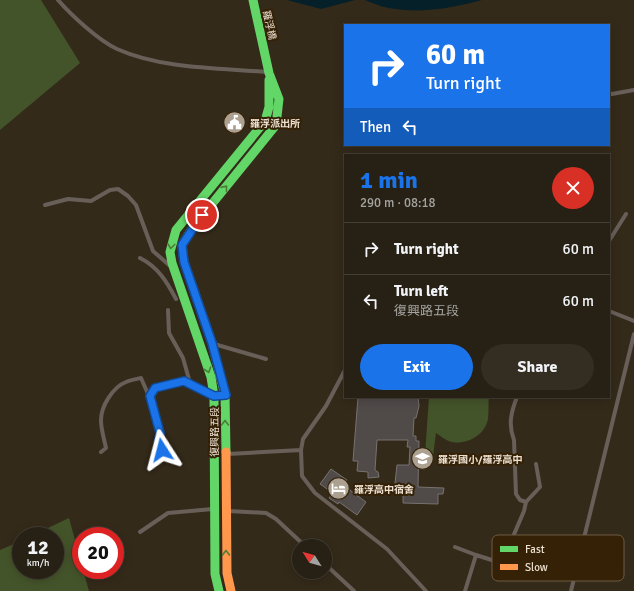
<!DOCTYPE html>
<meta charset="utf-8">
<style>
:root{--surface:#272014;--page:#332d22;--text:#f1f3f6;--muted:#a4a3a0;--line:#433e34;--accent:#1a73e8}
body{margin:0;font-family:Signika,"Noto Sans TC",sans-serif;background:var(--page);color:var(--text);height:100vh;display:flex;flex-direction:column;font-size:15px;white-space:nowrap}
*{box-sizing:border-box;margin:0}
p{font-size:13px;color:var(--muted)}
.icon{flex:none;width:22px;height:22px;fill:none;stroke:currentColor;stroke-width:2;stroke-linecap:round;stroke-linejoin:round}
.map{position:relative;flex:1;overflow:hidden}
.sheet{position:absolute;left:344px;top:154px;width:266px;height:244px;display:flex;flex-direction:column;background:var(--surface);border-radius:0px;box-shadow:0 2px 10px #0003,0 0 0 1px var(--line)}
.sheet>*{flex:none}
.guide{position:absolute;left:344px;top:24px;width:266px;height:122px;border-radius:0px;box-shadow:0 2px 10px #0003,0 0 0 1px var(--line);background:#1a73e8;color:#fff;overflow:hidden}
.needle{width:26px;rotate:307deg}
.buttons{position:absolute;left:292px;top:539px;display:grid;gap:8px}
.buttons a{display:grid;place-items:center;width:40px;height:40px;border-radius:50%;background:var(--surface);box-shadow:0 2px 10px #0003,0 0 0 1px var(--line);font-size:20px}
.speed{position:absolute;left:12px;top:527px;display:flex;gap:8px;font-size:20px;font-weight:700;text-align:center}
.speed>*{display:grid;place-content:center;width:52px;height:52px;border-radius:50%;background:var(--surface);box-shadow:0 2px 10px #0003,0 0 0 1px var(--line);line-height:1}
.speed small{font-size:10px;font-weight:400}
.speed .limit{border:6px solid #d22;background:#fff;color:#111}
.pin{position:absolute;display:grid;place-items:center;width:34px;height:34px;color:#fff;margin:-17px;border:2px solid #fff;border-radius:50%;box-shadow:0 1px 4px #0007}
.me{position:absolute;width:44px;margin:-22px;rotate:351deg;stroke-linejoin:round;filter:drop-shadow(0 0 3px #0008)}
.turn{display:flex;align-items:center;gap:14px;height:84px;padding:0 16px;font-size:18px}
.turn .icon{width:52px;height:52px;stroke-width:2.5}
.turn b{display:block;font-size:28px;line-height:34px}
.then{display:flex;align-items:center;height:38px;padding:0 16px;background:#0003;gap:8px;font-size:15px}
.round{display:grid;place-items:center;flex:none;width:42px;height:42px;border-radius:21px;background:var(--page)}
.summary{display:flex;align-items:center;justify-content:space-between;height:68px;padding:0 16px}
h1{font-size:24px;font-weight:700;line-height:30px;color:var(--accent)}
.action{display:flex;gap:8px;margin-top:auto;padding:8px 16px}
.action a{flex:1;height:46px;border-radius:24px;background:var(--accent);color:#fff;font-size:16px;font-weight:700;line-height:46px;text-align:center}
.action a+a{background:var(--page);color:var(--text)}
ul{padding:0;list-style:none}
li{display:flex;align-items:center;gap:12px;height:52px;padding:0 16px;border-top:1px solid var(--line)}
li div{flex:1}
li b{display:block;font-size:15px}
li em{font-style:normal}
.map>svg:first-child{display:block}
.green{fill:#44542a}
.water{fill:#052029}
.building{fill:#504a49;stroke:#777170}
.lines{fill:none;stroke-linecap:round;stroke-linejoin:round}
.lane{stroke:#695f59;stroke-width:4}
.fast{stroke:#63d668;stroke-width:9}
.slow{stroke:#ff974d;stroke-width:9}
.oneway{stroke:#4c7c37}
.route-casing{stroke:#114b97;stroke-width:10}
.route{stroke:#1a73e8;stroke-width:7}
.labels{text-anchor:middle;stroke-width:4;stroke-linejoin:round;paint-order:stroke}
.street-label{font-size:10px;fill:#ede0d1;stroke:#342106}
.poi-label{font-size:10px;font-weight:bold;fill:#ede0d1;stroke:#342106;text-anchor:start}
.key{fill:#342106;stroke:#6c5a43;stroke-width:1}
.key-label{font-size:11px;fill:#ede0d1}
</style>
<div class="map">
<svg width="634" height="591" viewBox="0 0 634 591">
<rect width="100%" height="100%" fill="#342a1a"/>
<path class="green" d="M0 0H41L80 63 0 130Z
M429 397H489C488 404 489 412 488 419 485 435 467 445 452 442 446 441 441 436 436 433L433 456 425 455Z
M69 518 81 562V570H83L89 591H0V550L21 541V570H55V536H31Z"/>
<path class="water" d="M287 0H355L321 9Z
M365 0H482C453 8 420 14 389 8 381 7 373 3 365 0Z"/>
<path class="building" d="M358 397H418L419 406 416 418H414L413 436H416V441H419L418 487 444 488 443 494H438V504L403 503V492H394L397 465H409L410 447H407L408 440H377L375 470 378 472 379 477 368 478V472L357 471 358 461H353Z
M331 469 347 480 343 485 366 502 357 515 339 502 338 504 329 498 333 493 320 484Z"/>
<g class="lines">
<path class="lane" d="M58 0C71 15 98 40 117 49 162 69 218 68 267 72
M609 93 612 94 634 90
M45 205 68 199 91 201 110 190 118 189 128 196 136 205 153 251 169 265
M609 241 626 214
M140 258C158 267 167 282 176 299
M168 310 169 333 183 358 190 383
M609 311 634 321
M214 344 266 359
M345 370 326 406 303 439 301 450 302 476 315 493 387 549 426 591
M150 396 155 388 183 381 211 394
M517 397C511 412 508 425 514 440L516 494 520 500 526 502
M101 452 106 448C104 438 101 430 101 420 101 406 113 387 126 382 130 380 136 379 141 378L152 403 162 450
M228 454 301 450
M228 511 266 513 276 519 305 546
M140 532 168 513 213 509
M455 547 476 555
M325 564 354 591
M465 591 476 555 498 562 503 560 524 511 526 502 540 487 536 464
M571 591 634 334"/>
<path class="fast" d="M226 452 225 395 212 343 184 262 182 245 194 226 276 125 279 99 269 73 253 0
M219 591 215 574 214 396 211 377 172 263 170 252 176 230 265 121 269 107V80"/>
<path class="slow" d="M226 452 227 573 231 591"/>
</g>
<defs><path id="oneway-chevron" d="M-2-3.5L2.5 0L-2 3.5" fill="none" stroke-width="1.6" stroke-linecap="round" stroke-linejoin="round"/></defs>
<g class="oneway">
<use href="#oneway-chevron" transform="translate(225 188) rotate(-51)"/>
<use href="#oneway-chevron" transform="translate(171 246) rotate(97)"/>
<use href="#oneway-chevron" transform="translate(208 370) rotate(71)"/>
<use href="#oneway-chevron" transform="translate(225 423) rotate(-90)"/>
<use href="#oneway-chevron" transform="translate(226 553) rotate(-91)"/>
</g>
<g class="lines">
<defs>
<path id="route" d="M162 450 159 440 160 433 150 396 155 388 184 381 214 396 226 395 212 343 184 262 182 245 202 215"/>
</defs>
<use href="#route" class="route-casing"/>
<use href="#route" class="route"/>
</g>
<defs>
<symbol id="civic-disc" viewBox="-11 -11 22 22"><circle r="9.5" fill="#aca091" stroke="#342106"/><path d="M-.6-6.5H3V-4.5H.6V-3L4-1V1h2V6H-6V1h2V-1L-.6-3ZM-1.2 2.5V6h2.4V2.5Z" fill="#fff"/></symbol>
<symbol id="school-disc" viewBox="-11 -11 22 22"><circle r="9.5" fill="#aca091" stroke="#342106"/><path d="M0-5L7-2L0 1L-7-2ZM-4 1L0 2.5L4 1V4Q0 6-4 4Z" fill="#fff"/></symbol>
<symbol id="hotel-disc" viewBox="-11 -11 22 22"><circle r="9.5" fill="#aca091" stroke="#342106"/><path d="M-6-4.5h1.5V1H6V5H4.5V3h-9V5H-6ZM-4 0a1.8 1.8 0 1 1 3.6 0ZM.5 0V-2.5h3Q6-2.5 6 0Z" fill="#fff"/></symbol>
</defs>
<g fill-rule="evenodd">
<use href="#civic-disc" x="222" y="110" width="25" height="25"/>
<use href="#school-disc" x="410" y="446" width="25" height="25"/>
<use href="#hotel-disc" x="326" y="476" width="25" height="25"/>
</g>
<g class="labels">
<g class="street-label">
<text transform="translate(270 25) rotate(77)" y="4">羅浮橋</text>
<text transform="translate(214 432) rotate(-90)" y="4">復興路五段</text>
</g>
<g class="poi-label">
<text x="250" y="127">羅浮派出所</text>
<text x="438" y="463">羅浮國小/羅浮高中</text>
<text x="354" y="493">羅浮高中宿舍</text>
</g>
</g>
<rect x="492" y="535" width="132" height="46" rx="6" class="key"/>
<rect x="500" y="546" width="18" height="6" fill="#63d668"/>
<rect x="500" y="564" width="18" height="6" fill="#ff974d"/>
<g class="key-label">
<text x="525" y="553">Fast</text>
<text x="525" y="571">Slow</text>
</g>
</svg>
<div class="buttons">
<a><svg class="needle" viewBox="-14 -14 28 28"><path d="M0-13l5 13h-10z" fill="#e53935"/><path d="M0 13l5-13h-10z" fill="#a4a3a0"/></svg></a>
</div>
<div class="speed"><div>12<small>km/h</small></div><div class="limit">20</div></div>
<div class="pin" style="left:202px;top:215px;background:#d93025"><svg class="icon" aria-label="arrive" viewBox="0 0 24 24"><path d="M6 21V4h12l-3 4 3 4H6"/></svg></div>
<svg class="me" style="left:162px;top:450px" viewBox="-20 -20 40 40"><path d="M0-17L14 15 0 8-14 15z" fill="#1a73e8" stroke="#fff" stroke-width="4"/></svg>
<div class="guide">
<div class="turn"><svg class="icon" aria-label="right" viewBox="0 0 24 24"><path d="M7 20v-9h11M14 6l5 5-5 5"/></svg><div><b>60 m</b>Turn right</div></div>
<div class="then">Then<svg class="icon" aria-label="left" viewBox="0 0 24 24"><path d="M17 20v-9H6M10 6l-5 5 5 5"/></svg></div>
</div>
<section class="sheet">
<div class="summary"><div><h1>1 min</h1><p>290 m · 08:18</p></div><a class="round" style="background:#d93025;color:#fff"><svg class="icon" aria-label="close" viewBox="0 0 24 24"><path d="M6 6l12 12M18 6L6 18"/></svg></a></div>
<ul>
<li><svg class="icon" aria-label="right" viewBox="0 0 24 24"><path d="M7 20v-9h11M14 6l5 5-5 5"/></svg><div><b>Turn right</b></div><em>60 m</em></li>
<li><svg class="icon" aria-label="left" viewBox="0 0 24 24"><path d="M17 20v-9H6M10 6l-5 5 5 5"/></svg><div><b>Turn left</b><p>復興路五段</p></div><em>60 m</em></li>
</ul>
<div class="action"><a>Exit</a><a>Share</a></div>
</section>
</div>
